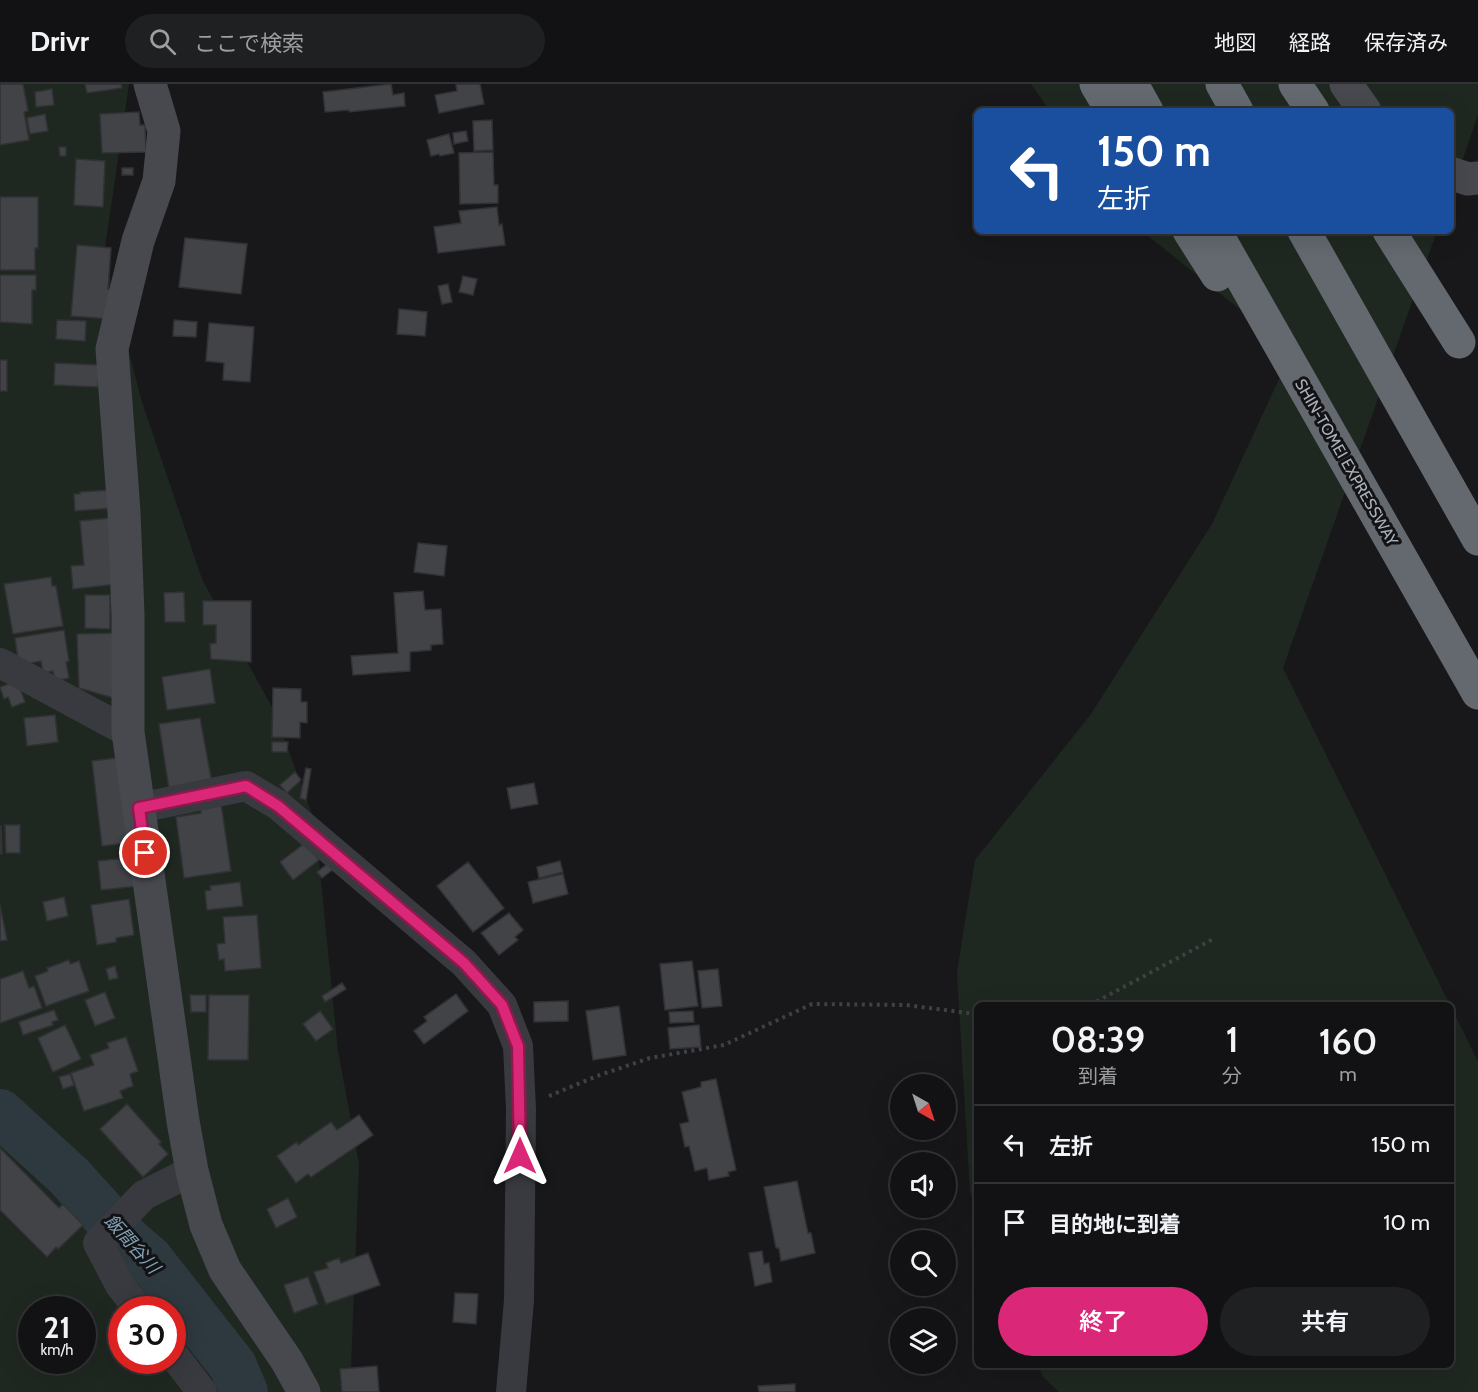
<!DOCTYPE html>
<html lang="ja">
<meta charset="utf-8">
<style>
:root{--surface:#121214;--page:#1f2022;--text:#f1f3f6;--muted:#9c9ea0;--line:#313234;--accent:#db2777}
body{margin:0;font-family:Cabin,"Noto Sans JP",sans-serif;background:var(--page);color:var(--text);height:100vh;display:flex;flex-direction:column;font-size:22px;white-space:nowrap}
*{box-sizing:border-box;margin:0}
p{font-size:20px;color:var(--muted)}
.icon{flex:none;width:33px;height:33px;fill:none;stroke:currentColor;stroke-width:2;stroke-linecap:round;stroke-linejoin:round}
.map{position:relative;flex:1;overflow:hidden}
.sheet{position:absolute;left:974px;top:918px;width:480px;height:366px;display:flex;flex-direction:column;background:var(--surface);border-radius:9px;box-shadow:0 6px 24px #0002,0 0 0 2px var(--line)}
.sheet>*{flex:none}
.top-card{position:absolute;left:974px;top:24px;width:480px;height:126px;border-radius:9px;box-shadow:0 6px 24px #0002,0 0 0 2px var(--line);background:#1a4fa0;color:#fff;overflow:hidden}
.needle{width:39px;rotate:141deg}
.buttons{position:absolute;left:890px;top:990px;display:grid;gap:12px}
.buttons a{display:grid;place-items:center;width:66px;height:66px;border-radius:50%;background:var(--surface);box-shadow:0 6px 24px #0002,0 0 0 2px var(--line);font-size:30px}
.speed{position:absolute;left:18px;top:1212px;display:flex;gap:12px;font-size:30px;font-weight:700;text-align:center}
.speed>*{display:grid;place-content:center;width:78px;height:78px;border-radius:50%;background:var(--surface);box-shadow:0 6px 24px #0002,0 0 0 2px var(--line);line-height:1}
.speed small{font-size:15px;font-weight:400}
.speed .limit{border:9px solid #d22;background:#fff;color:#111}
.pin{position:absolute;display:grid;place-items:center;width:51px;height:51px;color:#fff;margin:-26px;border:3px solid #fff;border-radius:50%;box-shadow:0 2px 6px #0007}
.me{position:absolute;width:66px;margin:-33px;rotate:0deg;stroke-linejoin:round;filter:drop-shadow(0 0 4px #0008)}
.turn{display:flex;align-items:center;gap:21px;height:126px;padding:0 24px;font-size:27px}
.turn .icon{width:78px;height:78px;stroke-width:2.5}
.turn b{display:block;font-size:42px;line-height:51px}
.eta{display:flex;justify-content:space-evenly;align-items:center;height:102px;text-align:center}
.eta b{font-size:36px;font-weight:600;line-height:42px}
.primary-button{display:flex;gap:12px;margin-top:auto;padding:12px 24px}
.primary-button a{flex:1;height:69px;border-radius:36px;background:var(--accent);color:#fff;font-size:24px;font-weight:600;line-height:69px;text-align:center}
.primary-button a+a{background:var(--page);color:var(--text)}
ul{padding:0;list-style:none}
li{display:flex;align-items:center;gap:18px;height:78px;padding:0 24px;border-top:2px solid var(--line)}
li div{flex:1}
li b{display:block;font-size:22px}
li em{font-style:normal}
header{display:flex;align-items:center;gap:36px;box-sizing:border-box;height:84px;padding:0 30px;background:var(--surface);border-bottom:2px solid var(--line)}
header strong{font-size:28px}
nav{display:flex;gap:33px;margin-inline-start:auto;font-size:21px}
.search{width:420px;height:54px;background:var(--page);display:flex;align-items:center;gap:15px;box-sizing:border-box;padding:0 21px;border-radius:33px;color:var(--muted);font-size:22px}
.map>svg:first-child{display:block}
.green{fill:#1f2820;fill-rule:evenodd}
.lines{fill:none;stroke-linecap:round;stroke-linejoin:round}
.river{stroke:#2d383f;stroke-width:48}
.building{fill:#424347;stroke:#323236;stroke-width:1.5}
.path{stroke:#3f4146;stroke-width:4;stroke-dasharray:3 4.5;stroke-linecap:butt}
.street{stroke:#393a3f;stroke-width:30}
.secondary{stroke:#47494f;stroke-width:33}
.highway{stroke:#646970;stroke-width:33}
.route-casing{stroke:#8e194d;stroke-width:15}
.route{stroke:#db2777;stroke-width:10}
.labels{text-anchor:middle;stroke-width:6;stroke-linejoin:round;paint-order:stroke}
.street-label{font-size:16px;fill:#aab0ba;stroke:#131315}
.water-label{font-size:18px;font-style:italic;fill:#80a1b6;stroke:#131315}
</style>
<header>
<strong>Drivr</strong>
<div class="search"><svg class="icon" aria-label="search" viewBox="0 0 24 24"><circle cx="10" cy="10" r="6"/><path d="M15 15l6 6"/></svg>ここで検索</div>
<nav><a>地図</a><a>経路</a><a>保存済み</a></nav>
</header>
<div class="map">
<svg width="1478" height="1308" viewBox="0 0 1478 1308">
<rect width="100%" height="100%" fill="#18181a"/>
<path class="green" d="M0 0H129L104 170 141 315 202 495 274 627 315 738 338 967 359 1080 351 1286 345 1308H0ZM32 1226H82V1276H32ZM122 1226H172V1276H122Z
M1031 0H1478V31L1451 109 1450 27H1050Z
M1142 147H1437L1283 584 1450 921H976V1125L970 1108 957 888 975 776 1091 630 1212 440 1292 267Z
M1451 922 1478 978V1308H1059L1043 1293 1038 1281H1450Z"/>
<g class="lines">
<path class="river" d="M0 1029 69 1092 128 1157 149 1175 233 1282 244 1308"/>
</g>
<path class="building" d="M0 0H23L28 27 24 28 29 56 0 61Z
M85 0H121L122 4 87 9Z
M391 0 393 11 404 9 405 22 349 28V26L325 28 323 8Z
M456 0H480L484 20 439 29 435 11 457 7Z
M52 5 54 21 36 23 35 8Z
M139 28 140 41H145L146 68 102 69 100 30Z
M45 30 48 47 30 50 27 34Z
M492 36 493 66 474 67 473 37Z
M466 47 468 57 454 60 453 49Z
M449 50 454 69 440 72 439 70 431 72 427 56Z
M59 63H66V72H60Z
M493 68 494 101H498V119L460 120 459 69Z
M76 75 105 77 103 123 74 121Z
M122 84H133V91H122Z
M0 113H38V164H35V186H0Z
M497 123 499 141 502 140 505 161 438 169 434 143 461 139 459 127Z
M185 154 247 160 241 210 179 203Z
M77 161 111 164 108 205H113L111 235 71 232Z
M0 191H36V206H32V240L0 238Z
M463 192 477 195 473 211 459 208Z
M448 200 452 218 442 220 438 202Z
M399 225 427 228 425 252 397 250Z
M57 236 86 237 85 257 56 255Z
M174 236 197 238 196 253 173 252Z
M209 239 254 243 250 298 223 296 224 279 206 277Z
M0 276H7V307H0Z
M55 279 99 281 98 303 54 301Z
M111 406 113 424 75 427 74 410H80V408Z
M111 434 118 500 73 505 71 482 84 481 80 437Z
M418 459 447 462 444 492 414 488Z
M51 493 52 502H56L63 542 13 550 4 500Z
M423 507 425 526 441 525 443 560 431 561V566L410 568V587L353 591 351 572 398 569 394 509Z
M184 508 185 538H165L164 509Z
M85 511H110V545L85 544Z
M203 517H251V578L211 575 210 560 216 559V541H203Z
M64 546 69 577 66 578 69 594 55 597 53 587 43 589 41 577 19 581 15 554Z
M122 549 124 617 79 604 77 550Z
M210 585 215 619 167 626 162 593Z
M14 598 20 604 25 618 12 623 8 613 4 615 0 603Z
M273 604 301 605V618H307V639L300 638V654L272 653Z
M55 631 58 658 27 662 24 634Z
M200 634 212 699 169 705 159 640Z
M272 658H288L287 668H272Z
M124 673 135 758 102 762 92 677Z
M306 684 311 685 306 716 300 714Z
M295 688 301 696 287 709 280 701Z
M534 699 538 720 511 725 507 704Z
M221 720 231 787 184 794 176 733 201 729V723Z
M5 741H20V769H6Z
M0 742H1L2 770H0Z
M305 759 319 776 293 796 280 778Z
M136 773 139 802 101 806 98 777Z
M331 777 336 783 322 794 317 788Z
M560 777 563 788 539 794 537 783Z
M468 778 504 824 473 848 437 802Z
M563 790 568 810 533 819 528 798Z
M240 798 243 822 207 826 205 807 211 806 210 802Z
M64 813 68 832 47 837 43 818Z
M129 815 134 851 116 854V858L97 861 91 821Z
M0 821 7 856 0 857Z
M509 829 523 846 515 853 518 856 499 871 481 849Z
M257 831 261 884 225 887 224 875 219 876 217 860 225 859 223 833Z
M69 876 70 880 79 877 89 907 46 922 35 892 48 887 47 884Z
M692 877 698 922 665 926 660 880Z
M115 882 118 894 109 896 106 885Z
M718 885 722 922 702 924 698 887Z
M23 887 29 904 34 902 42 924 0 939V895Z
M342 899 346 905 325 918 322 912Z
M105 908 115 934 95 942 85 916Z
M456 910 468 927 424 960 414 947 427 937 424 933Z
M190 911H206V928H191Z
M209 911H249L248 976H208Z
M568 917V937L534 938V918Z
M619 922 626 971 593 976 586 927Z
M54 926 58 936 52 938 53 941 23 951 19 938Z
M320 927 333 945 316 957 303 940Z
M693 927 694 938 670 939 669 928Z
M65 941 81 975 53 988 38 954Z
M699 941 701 963 670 965 668 944Z
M126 953 138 987 130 990 133 1002 120 1007 123 1014 84 1027 71 989 94 981 90 971 109 964 107 959Z
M70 990 74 1001 63 1005 59 993Z
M716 995 736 1086 728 1088 729 1092 709 1096 707 1084 695 1087 689 1062 685 1063 680 1040 689 1038 682 1008 701 1003V998Z
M127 1020 161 1058 159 1060 168 1070 143 1093 100 1045Z
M359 1031 373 1051 311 1093 308 1090 296 1099 277 1072 297 1058 298 1061 331 1038 337 1046Z
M0 1064 59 1124 63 1120 83 1141 58 1165 56 1163 47 1173 0 1126Z
M797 1097 808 1149H811L815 1169 781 1177 779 1164H776L764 1103Z
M288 1114 297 1133 276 1144 267 1125Z
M762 1167 764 1180 769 1179 772 1198 755 1202 749 1169Z
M368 1169 380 1201 326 1220 314 1188 328 1184 326 1179 339 1174 341 1179Z
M308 1193 318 1220 294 1229 284 1201Z
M455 1209 478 1210 476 1240 453 1238Z
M377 1282 379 1308H342L340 1285Z
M795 1300V1308H759L758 1302Z"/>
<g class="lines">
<path class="path" d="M1090 921 1215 854
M549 1012 597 992 650 974 724 961 812 920 906 921 976 930"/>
<path class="street" d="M0 579 128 648
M139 724 246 702 278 721 464 879 502 921 518 962 521 1025 519 1216 511 1308
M139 1226 120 1201 98 1159 144 1111 192 1087
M172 1269 202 1308"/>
<path class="secondary" d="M150 0 164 47 159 97 138 157 112 265 124 428 128 531V648L183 1037 192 1087 206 1141 225 1186 287 1277 304 1308
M1346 0 1365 27
M1450 89 1468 95 1478 94"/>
<path class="highway" d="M1096 0 1112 27
M1132 0 1147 27
M1222 0 1237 27
M1295 0 1313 27
M1189 147 1217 191
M1215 147 1478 609
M1304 147 1478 455
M1389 147 1459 258"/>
</g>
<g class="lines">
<defs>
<path id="route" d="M145 769 139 724 246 702 278 722 464 879 502 921 518 962 520 1072"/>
</defs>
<use href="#route" class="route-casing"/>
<use href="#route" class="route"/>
</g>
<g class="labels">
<g class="street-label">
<text transform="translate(1347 378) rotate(60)" y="6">SHIN-TOMEI EXPRESSWAY</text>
</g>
<g class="water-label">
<text transform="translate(132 1160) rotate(48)" y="6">飯間谷川</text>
</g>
</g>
</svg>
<div class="buttons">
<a><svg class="needle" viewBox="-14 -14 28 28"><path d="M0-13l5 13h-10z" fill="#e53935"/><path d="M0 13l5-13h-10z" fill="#9c9ea0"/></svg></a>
<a><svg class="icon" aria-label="sound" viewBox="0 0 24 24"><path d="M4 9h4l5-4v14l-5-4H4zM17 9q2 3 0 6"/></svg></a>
<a><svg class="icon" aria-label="search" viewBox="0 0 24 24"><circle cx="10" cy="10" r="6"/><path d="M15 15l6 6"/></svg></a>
<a><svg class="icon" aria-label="layers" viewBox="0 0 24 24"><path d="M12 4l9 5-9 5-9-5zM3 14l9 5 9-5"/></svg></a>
</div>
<div class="speed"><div>21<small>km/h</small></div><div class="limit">30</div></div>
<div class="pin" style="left:145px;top:769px;background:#d93025"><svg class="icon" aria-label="arrive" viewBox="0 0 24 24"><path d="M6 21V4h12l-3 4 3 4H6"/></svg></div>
<svg class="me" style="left:520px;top:1072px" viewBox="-20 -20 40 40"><path d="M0-17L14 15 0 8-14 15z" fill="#db2777" stroke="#fff" stroke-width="4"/></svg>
<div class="top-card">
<div class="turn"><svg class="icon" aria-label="left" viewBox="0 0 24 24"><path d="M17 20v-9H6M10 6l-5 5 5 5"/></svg><div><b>150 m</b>左折</div></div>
</div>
<section class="sheet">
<div class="eta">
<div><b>08:39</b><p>到着</p></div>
<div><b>1</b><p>分</p></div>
<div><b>160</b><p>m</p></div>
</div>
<ul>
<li><svg class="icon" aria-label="left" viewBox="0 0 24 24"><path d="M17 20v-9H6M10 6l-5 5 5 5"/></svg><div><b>左折</b></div><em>150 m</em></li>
<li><svg class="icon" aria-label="arrive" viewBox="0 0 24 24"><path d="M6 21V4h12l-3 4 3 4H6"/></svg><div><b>目的地に到着</b></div><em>10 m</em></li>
</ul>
<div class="primary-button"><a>終了</a><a>共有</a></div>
</section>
</div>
